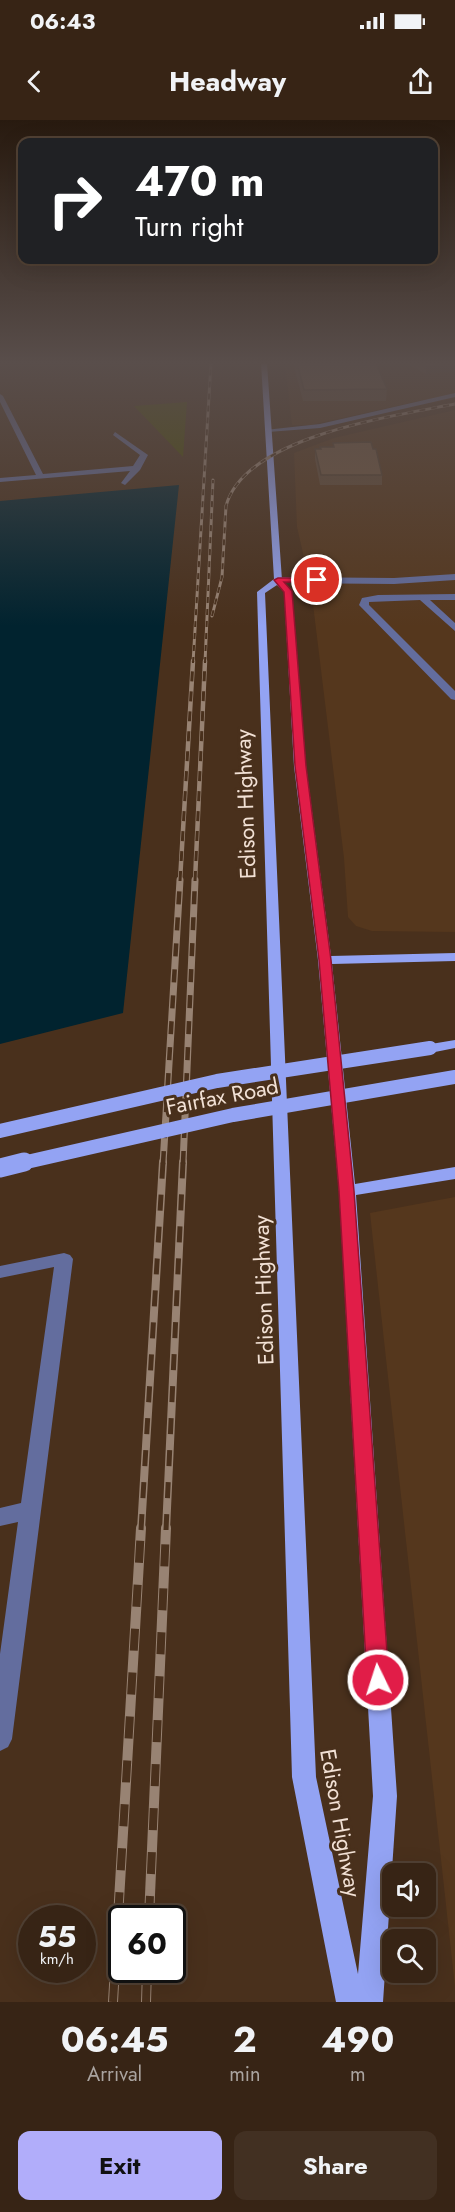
<!DOCTYPE html>
<style>
:root{--surface:#372415;--page:#423022;--text:#f1f3f6;--muted:#aaa4a0;--line:#514134;--accent:#b1adfa}
body{margin:0;font-family:Jost,sans-serif;background:var(--page);color:var(--text);height:100vh;display:flex;flex-direction:column;font-size:22px;white-space:nowrap}
*{box-sizing:border-box;margin:0}
p{font-size:20px;color:var(--muted)}
.icon{flex:none;width:33px;height:33px;fill:none;stroke:currentColor;stroke-width:2;stroke-linecap:round;stroke-linejoin:round}
.map{position:relative;height:1882px;overflow:hidden}
.drawer{display:flex;flex-direction:column;background:var(--surface);flex:1}
.drawer>*{flex:none}
.top-card{position:absolute;left:18px;top:18px;width:420px;height:126px;border-radius:12px;box-shadow:0 6px 24px #0002,0 0 0 2px var(--line);background:#202124;color:#fff;overflow:hidden}
.tools{position:absolute;left:382px;top:1743px;display:grid;gap:12px}
.tools a{display:grid;place-items:center;width:54px;height:54px;border-radius:12px;background:var(--surface);box-shadow:0 6px 24px #0002,0 0 0 2px var(--line);font-size:30px}
.speed{position:absolute;left:18px;top:1785px;display:flex;gap:12px;font-size:30px;font-weight:700;text-align:center}
.speed>*{display:grid;place-content:center;width:78px;height:78px;border-radius:50%;background:var(--surface);box-shadow:0 6px 24px #0002,0 0 0 2px var(--line);line-height:1}
.speed small{font-size:15px;font-weight:400}
.speed .limit{border:3px solid #111;border-radius:9px;background:#fff;color:#111}
.pin{position:absolute;display:grid;place-items:center;width:51px;height:51px;color:#fff;margin:-26px;border:3px solid #fff;border-radius:50%;box-shadow:0 2px 6px #0007}
.me{position:absolute;width:66px;margin:-33px;rotate:356deg;stroke-linejoin:round;filter:drop-shadow(0 0 4px #0008)}
.turn{display:flex;align-items:center;gap:21px;height:126px;padding:0 18px;font-size:27px}
.turn .icon{width:78px;height:78px;stroke-width:2.5}
.turn b{display:block;font-size:42px;line-height:51px}
.eta{display:flex;justify-content:space-evenly;align-items:center;height:102px;text-align:center}
.eta b{font-size:36px;font-weight:700;line-height:42px}
.cta{display:flex;gap:12px;margin-top:auto;padding:12px 18px}
.cta a{flex:1;height:69px;border-radius:12px;background:var(--accent);color:#111;font-size:24px;font-weight:700;line-height:69px;text-align:center}
.cta a+a{background:var(--page);color:var(--text)}
.status{display:flex;justify-content:space-between;align-items:center;height:42px;padding:0 30px;background:var(--surface);direction:ltr}
.status svg{height:16px;fill:currentColor}
header{display:flex;justify-content:space-between;align-items:center;height:78px;padding:0 18px;background:var(--surface);font-size:27px;font-weight:700}
.map>svg:first-child{display:block}
.built{fill:#55371d}
.green{fill:#464800}
.water{fill:#01232f}
.lines{fill:none;stroke-linecap:round;stroke-linejoin:round}
.minor{fill:#636d9e;fill-rule:evenodd}
.major{fill:#93a3f3;fill-rule:evenodd}
.rail-far4-casing{stroke:#988373;stroke-width:3}
.rail-far3-casing{stroke:#988373;stroke-width:4.5}
.rail-far2-casing{stroke:#988373;stroke-width:7}
.rail-far1-casing{stroke:#988373;stroke-width:8}
.rail-casing{stroke:#988373;stroke-width:10}
.rail-far4{stroke:#49301c;stroke-width:2;stroke-dasharray:6;stroke-linecap:butt}
.rail-far3{stroke:#49301c;stroke-width:3;stroke-dasharray:10;stroke-linecap:butt}
.rail-far2{stroke:#49301c;stroke-width:4.5;stroke-dasharray:13;stroke-linecap:butt}
.rail-far1{stroke:#49301c;stroke-width:5;stroke-dasharray:16;stroke-linecap:butt}
.rail{stroke:#49301c;stroke-width:8;stroke-dasharray:22;stroke-linecap:butt}
.major-bridge-far1{stroke:#93a3f3;stroke-width:14}
.major-bridge{stroke:#93a3f3;stroke-width:19}
.wall{fill:#5f4936}
.shaded-wall{fill:#4e3c2c}
.building{fill:#6f553f;stroke:#4e3c2c;stroke-width:1.5}
.route{fill:#e11d48;stroke:#92132f;stroke-width:1.5}
.labels{text-anchor:middle;stroke-width:6;stroke-linejoin:round;paint-order:stroke}
.street-label{font-size:22px;fill:#f2e1d5;stroke:#49301c}
</style>
<div class="status"><b>06:43</b><svg viewBox="0 0 49 12"><path d="M0 12V9h3v3zM5 12V6h3v6zM10 12V3h3v9zM15 12V0h3v12zM26 1h20v11H26zM47 4h2v5h-2z"/></svg></div>
<header><svg class="icon" aria-label="back" viewBox="0 0 24 24"><path d="M15 5l-7 7 7 7"/></svg>Headway<svg class="icon" aria-label="share" viewBox="0 0 24 24"><path d="M12 15V3M7 8l5-5 5 5M5 13v7h14v-7"/></svg></header>
<div class="map">
<svg width="455" height="1882" viewBox="0 0 455 1882">
<rect width="100%" height="100%" fill="#49301c"/>
<path class="built" d="M285 243H455V278L433 283 423 280 310 305H292Z
M455 290V812L372 811 356 806 348 797 344 738 311 468 297 407 294 333 334 318Z
M455 1077V1867L370 1093Z"/>
<path class="green" d="M187 282 183 337 134 286Z"/>
<path class="water" d="M179 365 123 893 0 924V381Z"/>
<g class="lines">
<path class="minor" d="M455 273V277L320 308 268 312 265 310 320 304Z
M0 274 3 276 43 354 133 346 140 335 113 315 115 312 148 335 140 350 125 365 121 363 130 351 0 362V358L36 355 0 282Z
M455 454V460L394 464 278 463 274 460 278 457 394 458Z
M455 474V480H430L455 503V511L420 480 369 482V485L455 571V580L451 579 359 485 362 478 378 475Z
M64 1133 70 1135 73 1139 12 1619 8 1627 0 1631V1534L18 1402 0 1406V1388L21 1383 54 1147 0 1158V1146Z"/>
<path class="major" d="M261 243H267L282 460 292 471 306 646 331 836 455 833V841L332 844 355 1064 455 1047V1059L356 1075 397 1676 383 1882H336L292 1657 257 472 274 459ZM277 465 284 471 294 646 318 840 339 1071 373 1676 358 1854 316 1657 265 473Z
M455 920V928L430 933 423 928 425 925Z"/>
<defs>
<path id="rail-far4" d="M212 496 222 457 226 386C245 316 394 296 455 284
M193 543 211 243
M205 543 213 360"/>
<path id="rail-far3" d="M180 761 193 541
M195 761 205 541"/>
<path id="rail-far2" d="M163 1044 180 760
M183 1044 195 760"/>
<path id="rail-far1" d="M141 1410 163 1042
M166 1410 183 1042"/>
<path id="rail" d="M149 1798 166 1408
M113 1882 141 1408
M146 1882 147 1850"/>
</defs>
<use href="#rail-far4" class="rail-far4-casing"/>
<use href="#rail-far3" class="rail-far3-casing"/>
<use href="#rail-far2" class="rail-far2-casing"/>
<use href="#rail-far1" class="rail-far1-casing"/>
<use href="#rail" class="rail-casing"/>
<use href="#rail-far4" class="rail-far4"/>
<use href="#rail-far3" class="rail-far3"/>
<use href="#rail-far2" class="rail-far2"/>
<use href="#rail-far1" class="rail-far1"/>
<use href="#rail" class="rail"/>
<path class="major-bridge-far1" d="M0 1011 217 961 430 928
M18 1044 233 995 455 957"/>
<path class="major-bridge" d="M0 1048 24 1042"/>
</g>
<path class="wall" d="M294 243H376L387 269 386 281H303L294 246Z
M405 243H455L426 254Z
M333 323 382 355V365H320L315 339V329H320V327H333Z"/>
<path class="shaded-wall" d="M455 244V252L426 254V246Z"/>
<path class="building" d="M297 243H376L387 269 304 270Z
M420 243H455V244L426 246Z
M371 322 373 329H376L382 355H321L315 329H321L320 327H334L333 323Z"/>
<linearGradient id="sky" x2="0" y2="1"><stop stop-color="#281a0f"/><stop offset="0.48" stop-color="#594e4b"/><stop offset="1" stop-color="#594e4b" stop-opacity="0"/></linearGradient>
<rect width="455" height="506" fill="url(#sky)"/>
<path class="route" d="M278 458H317L321 460 317 463 284 462 292 471 306 646 331 840 354 1071 389 1560 385 1567 378 1570 371 1567 367 1560 339 1071 319 840 295 646 284 472 274 460Z"/>
<g class="labels">
<g class="street-label">
<text transform="translate(245 684) rotate(-92)" y="8">Edison Highway</text>
<text transform="translate(222 976) rotate(-11)" y="8">Fairfax Road</text>
<text transform="translate(263 1170) rotate(-92)" y="8">Edison Highway</text>
<text transform="translate(341 1703) rotate(80)" y="8">Edison Highway</text>
</g>
</g>
</svg>
<div class="tools">
<a><svg class="icon" aria-label="sound" viewBox="0 0 24 24"><path d="M4 9h4l5-4v14l-5-4H4zM17 9q2 3 0 6"/></svg></a>
<a><svg class="icon" aria-label="search" viewBox="0 0 24 24"><circle cx="10" cy="10" r="6"/><path d="M15 15l6 6"/></svg></a>
</div>
<div class="speed"><div>55<small>km/h</small></div><div class="limit">60</div></div>
<div class="pin" style="left:317px;top:460px;background:#d93025"><svg class="icon" aria-label="arrive" viewBox="0 0 24 24"><path d="M6 21V4h12l-3 4 3 4H6"/></svg></div>
<svg class="me" style="left:378px;top:1560px" viewBox="-20 -20 40 40"><circle r="17" fill="#e11d48" stroke="#fff" stroke-width="3"/><path d="M0-11L8 9 0 5-8 9z" fill="#fff"/></svg>
<div class="top-card">
<div class="turn"><svg class="icon" aria-label="right" viewBox="0 0 24 24"><path d="M7 20v-9h11M14 6l5 5-5 5"/></svg><div><b>470 m</b>Turn right</div></div>
</div>
</div>
<section class="drawer">
<div class="eta">
<div><b>06:45</b><p>Arrival</p></div>
<div><b>2</b><p>min</p></div>
<div><b>490</b><p>m</p></div>
</div>
<div class="cta"><a>Exit</a><a>Share</a></div>
</section>
